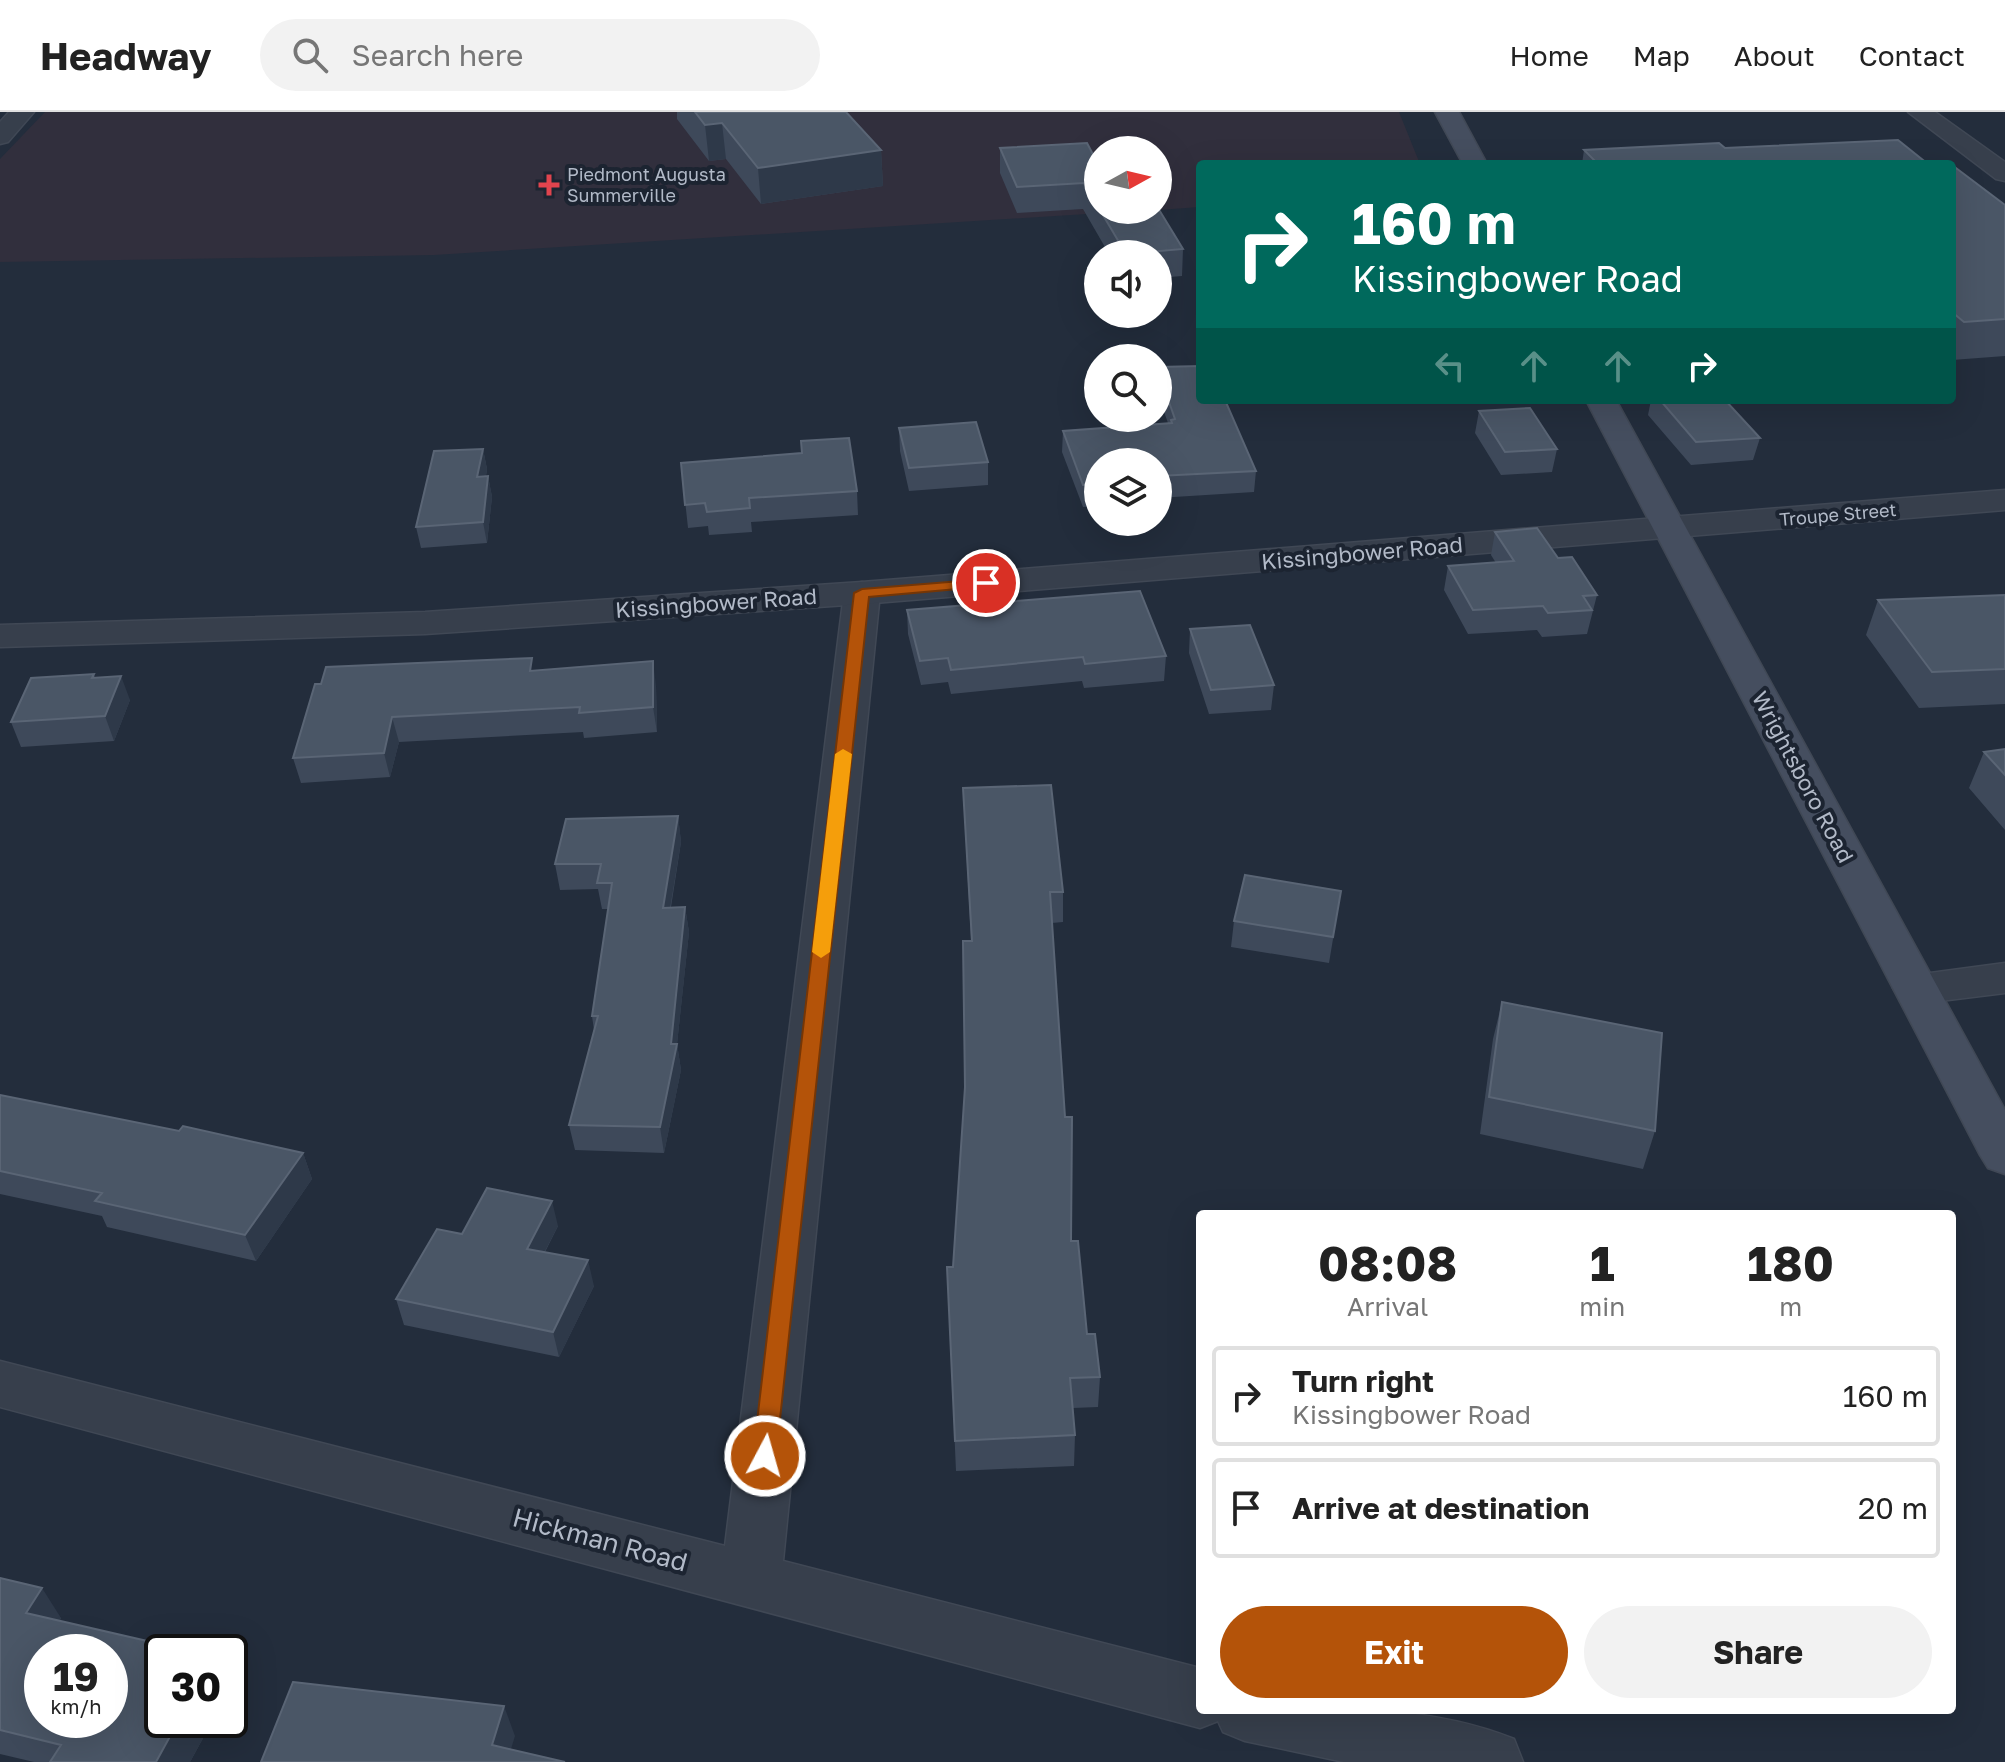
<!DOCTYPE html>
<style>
:root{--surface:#fff;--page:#f2f2f2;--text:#222;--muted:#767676;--line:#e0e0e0;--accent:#b45309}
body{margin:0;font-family:"Golos Text",sans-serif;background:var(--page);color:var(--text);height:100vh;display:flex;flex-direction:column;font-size:30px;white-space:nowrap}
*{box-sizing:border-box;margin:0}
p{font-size:26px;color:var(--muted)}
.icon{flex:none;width:44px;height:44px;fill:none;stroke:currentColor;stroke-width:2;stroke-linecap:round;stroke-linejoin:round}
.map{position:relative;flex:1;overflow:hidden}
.panel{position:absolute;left:1196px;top:1098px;width:760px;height:504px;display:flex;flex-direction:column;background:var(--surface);border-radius:8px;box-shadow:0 8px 32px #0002}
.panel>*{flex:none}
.hud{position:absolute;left:1196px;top:48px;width:760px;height:244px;border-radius:8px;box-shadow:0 8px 32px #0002;background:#00695c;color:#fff;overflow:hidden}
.needle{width:52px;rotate:82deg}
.tools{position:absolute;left:1084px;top:24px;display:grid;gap:16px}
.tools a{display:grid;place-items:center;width:88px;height:88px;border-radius:50%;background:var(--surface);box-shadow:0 8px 32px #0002;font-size:40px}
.speed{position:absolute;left:24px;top:1522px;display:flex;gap:16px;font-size:40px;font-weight:700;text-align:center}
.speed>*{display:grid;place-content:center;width:104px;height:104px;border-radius:50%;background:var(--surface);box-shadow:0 8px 32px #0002;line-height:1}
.speed small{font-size:20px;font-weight:400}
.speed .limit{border:4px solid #111;border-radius:12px;background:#fff;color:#111}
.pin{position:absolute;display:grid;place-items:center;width:68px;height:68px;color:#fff;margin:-34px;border:4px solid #fff;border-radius:50%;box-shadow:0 2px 8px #0007}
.me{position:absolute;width:88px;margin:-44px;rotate:6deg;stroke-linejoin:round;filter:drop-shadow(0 0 6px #0008)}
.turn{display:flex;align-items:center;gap:28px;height:168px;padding:0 24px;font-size:36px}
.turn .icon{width:104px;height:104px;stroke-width:2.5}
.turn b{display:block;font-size:56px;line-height:68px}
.lanes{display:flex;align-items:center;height:76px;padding:0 24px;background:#0003;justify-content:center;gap:40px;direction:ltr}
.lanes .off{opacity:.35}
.eta{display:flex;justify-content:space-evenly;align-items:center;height:136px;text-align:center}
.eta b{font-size:48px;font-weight:700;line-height:56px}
.action{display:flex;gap:16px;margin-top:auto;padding:16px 24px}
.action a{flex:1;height:92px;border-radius:48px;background:var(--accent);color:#fff;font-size:32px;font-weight:700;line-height:92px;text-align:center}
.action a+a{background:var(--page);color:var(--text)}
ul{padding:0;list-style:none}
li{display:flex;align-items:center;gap:24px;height:100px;margin:0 16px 12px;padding:0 8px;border:4px solid var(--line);border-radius:8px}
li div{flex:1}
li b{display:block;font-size:30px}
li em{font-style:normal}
header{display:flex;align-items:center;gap:48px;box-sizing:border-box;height:112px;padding:0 40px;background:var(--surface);border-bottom:2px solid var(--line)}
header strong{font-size:38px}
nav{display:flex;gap:44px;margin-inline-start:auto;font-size:28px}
.search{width:560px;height:72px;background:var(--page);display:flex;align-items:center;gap:20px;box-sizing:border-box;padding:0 28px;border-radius:44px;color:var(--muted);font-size:30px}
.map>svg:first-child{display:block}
.medical{fill:#312f3d}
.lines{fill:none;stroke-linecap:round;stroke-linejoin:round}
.minor-casing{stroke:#404855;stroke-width:3}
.tertiary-casing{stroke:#404855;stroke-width:3}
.secondary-casing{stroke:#404855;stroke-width:3}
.minor{fill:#373f4c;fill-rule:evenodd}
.tertiary{fill:#373f4c;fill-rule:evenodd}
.secondary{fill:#454e5f;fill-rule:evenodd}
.wall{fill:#3e495a}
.shaded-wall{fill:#2e3949}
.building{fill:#4a5666;stroke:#5a6575;stroke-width:2;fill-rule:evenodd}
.route{fill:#b45309;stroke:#753606;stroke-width:2}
.slow{fill:#f59e0b}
.health-dot{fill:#e0444e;stroke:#1c2431;stroke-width:3}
.labels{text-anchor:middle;stroke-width:8;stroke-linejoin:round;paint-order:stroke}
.far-poi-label{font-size:18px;fill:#b2bac8;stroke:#1c2431;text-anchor:start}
.far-street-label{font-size:18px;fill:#b2bac8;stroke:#1c2431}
.street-label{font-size:22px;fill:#b2bac8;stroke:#1c2431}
.near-street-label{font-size:26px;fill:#b2bac8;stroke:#1c2431}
</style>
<header>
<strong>Headway</strong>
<div class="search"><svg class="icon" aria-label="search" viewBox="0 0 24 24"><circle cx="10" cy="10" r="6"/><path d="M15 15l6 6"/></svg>Search here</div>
<nav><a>Home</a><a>Map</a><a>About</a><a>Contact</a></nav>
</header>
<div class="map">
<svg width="2005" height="1650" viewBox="0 0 2005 1650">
<rect width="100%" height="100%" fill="#232d3c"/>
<path class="medical" d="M45 0H1399L1420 52H1200V95L1158 98V38H1098V98H1150L434 143 0 150V47Z"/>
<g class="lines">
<defs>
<path id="minor" d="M9 0H34L8 30 0 32V10Z
M1908 0H1935L2005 50V69L1996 67Z
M862 470 875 473 880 481 783 1449 1200 1556V1598C1304 1598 1415 1587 1514 1627L1523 1650H1344L1245 1629 1223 1620 1218 1609 1200 1616 0 1295V1249L725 1434 844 481 849 473Z
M2005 851V881L1916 892 1900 887 1893 876 1900 865Z"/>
<path id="tertiary" d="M2005 378V398L862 492 425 522 0 535V513L425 500 862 470Z"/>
<path id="secondary" d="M1435 0H1459L1487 52H1463Z
M1586 288H1616L2005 998V1062L1988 1056 1980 1043Z"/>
</defs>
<use href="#minor" class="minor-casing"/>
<use href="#tertiary" class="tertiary-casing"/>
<use href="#secondary" class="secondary-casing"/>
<use href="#minor" class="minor"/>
<use href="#tertiary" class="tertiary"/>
<use href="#secondary" class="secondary"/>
</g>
<path class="wall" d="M677 0H846L881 38 883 74 761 92 726 47 709 49 677 7Z
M1000 36 1098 50V98H1158L1183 137 1182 164 1158 166V142H1109L1083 97 1017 101 1000 61Z
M1725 36 1928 52H1950H1582L1584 38Z
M1952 53 2005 93V244L1952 248Z
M1158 255 1256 359 1254 380 1158 386V350H1098V394L1083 395 1062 340 1063 319 1168 311 1158 283Z
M1651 288H1725L1760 326 1753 348 1691 353 1648 303Z
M1479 299 1557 337 1552 360 1501 363 1475 321Z
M899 316 988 350V373L909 379 900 339Z
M483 337 487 357 486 364H488L492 385 487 431 421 436 416 415Z
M681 351 857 379 858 403 751 410 752 420 709 423 708 414 688 416Z
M1495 420 1558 446 1597 483 1587 522 1542 525 1537 518 1468 522 1444 478 1448 454 1496 451 1491 443Z
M2005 483V592L1919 596 1866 523 1878 488Z
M907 498 1166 544 1164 569 1084 576 1082 569 951 582 948 570 921 573 908 522Z
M1190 517 1274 573 1271 598 1209 602 1189 541Z
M534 559 656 574 657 620 584 626 583 620 399 630 390 665 301 671 293 646 315 572Z
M94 562 95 566 130 588 114 629 21 635 11 610Z
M2005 637V718L1969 676 1984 640Z
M963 676 1063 780V810L1052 811 1071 1129 1087 1222 1100 1265 1098 1295 1073 1296 1075 1323 1074 1354 956 1359 947 1155H953L965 975 971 829Z
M678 704 681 730 671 795H685L689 820 677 932 681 958 664 1041 575 1038 569 1013 594 918 592 904 608 797H602L598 777 560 778 555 752Z
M1341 779 1329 851 1231 835 1234 809Z
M1502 890 1655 1019 1643 1057 1480 1022 1493 927Z
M0 983 179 1019 303 1041 312 1067 256 1149 107 1115 102 1104 0 1082Z
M558 1114 545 1140 594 1174 559 1245 404 1213 396 1187 462 1122Z
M0 1466 61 1506 60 1508 162 1608H213L190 1650H34L0 1642Z"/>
<path class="shaded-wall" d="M722 11 726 47 709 49 705 13Z
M881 38 883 74 761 92 758 56Z
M483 337 487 357 482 385 477 365Z
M488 364 492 385 487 431 483 410Z
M653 549 656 574 657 620 653 595Z
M121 564 130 588 114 629 105 604Z
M392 605 399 630 390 665 384 641Z
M678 704 681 730 666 821 663 796Z
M685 795 689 820 677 932 681 958 664 1041 660 1015 671 932Z
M303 1041 312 1067 256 1149 245 1123Z
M552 1089 558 1114 533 1162 527 1137Z
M588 1148 594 1174 559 1245 553 1220Z
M42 1476 61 1506 46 1531 26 1501Z
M504 1594 515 1624 507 1650 492 1633Z
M179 1608H213L190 1650H156Z"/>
<path class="building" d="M695 0H846L881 38 758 56 722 11 705 13Z
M1898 28 1928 52 1948 51 1950 52H1598L1584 38 1719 31 1725 36Z
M1087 31 1097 50H1098V95L1084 71 1017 75 1000 36Z
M1952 53 2005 93V207L1964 210 1952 200Z
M1158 96 1183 137 1126 142 1100 98H1158Z
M1200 254V288H1225L1256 359 1158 364V350H1098V372L1083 373 1063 319 1172 311 1171 308 1175 307 1158 259V255Z
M1660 288H1725L1760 326 1696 330Z
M1530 296 1557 337 1505 340 1479 299Z
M976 310 988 350 909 356 899 316Z
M849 326 857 379 749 386 750 396 707 400 705 391 685 393 681 351 802 341 801 329Z
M483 337 477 365 488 364 483 410 416 415 434 339Z
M1537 416 1558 446 1572 445 1597 483 1583 484 1592 498 1548 501 1543 494 1473 498 1448 454 1514 449 1495 420Z
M1140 479 1166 544 1085 552 1083 545 951 558 948 546 920 549 907 498Z
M2005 483V557L1932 560 1878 488Z
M1250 513 1274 573 1211 578 1190 517Z
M532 546 530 559 653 549V595L579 601 580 595 392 605 384 641 293 646 315 572H321L326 555Z
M94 562 92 566 121 564 105 604 11 610 31 566Z
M2005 637V663L1984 640Z
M1051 673 1063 780H1050L1065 1005H1072L1071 1129H1078L1087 1222H1095L1100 1265 1070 1266 1075 1323 955 1329 947 1155H953L965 975 963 829H972L963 676Z
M678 704 663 796 685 795 671 932H677L660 1015 569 1013 598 904H592L612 771H597L601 752H555L566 707Z
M1245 763 1341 779 1333 825 1234 809Z
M1502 890 1662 921 1655 1019 1489 985Z
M0 983 179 1019 183 1014 303 1041 245 1123 95 1089 102 1081 0 1059Z
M487 1076 552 1089 527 1137 588 1148 553 1220 396 1187 437 1117 462 1122Z
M0 1466 42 1476 26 1501 195 1540H162V1608H179L156 1650H50L61 1633 0 1618ZM42 1540H110V1608H42Z
M293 1570 504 1594 492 1633 565 1650H261Z"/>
<path class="route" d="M986 467 993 471 991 474 869 485 776 1344 773 1352 765 1355 756 1352 753 1344 854 481 862 477Z"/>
<path class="slow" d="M843 637 852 642 830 840 821 846 812 840 835 642Z"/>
<path class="health-dot" d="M545 61h8v8h8v8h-8v8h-8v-8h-8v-8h8z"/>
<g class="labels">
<g class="far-poi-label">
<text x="567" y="69">Piedmont Augusta<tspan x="567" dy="21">Summerville</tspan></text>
</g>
<g class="far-street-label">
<text transform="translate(1838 403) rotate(-5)" y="6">Troupe Street</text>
</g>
<g class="street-label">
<text transform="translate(1362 441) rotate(-5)" y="8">Kissingbower Road</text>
<text transform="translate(716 491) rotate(-4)" y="8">Kissingbower Road</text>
<text transform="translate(1803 665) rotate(62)" y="8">Wrightsboro Road</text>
</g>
<g class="near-street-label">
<text transform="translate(600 1428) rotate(15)" y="9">Hickman Road</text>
</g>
</g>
</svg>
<div class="tools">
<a><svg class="needle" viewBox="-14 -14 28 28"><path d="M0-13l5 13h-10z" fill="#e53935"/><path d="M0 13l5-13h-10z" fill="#767676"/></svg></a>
<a><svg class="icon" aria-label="sound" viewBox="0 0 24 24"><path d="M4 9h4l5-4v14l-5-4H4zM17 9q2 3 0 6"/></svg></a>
<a><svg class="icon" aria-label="search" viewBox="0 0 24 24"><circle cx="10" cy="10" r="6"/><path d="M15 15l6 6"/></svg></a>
<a><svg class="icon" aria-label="layers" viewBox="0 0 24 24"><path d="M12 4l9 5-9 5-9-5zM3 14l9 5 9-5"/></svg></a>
</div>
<div class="speed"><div>19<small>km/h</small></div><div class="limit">30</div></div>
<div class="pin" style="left:986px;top:471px;background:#d93025"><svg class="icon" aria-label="arrive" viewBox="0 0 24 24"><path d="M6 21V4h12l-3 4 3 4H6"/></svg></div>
<svg class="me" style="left:765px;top:1344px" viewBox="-20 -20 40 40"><circle r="17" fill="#b45309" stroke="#fff" stroke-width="3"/><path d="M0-11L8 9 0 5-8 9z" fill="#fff"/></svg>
<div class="hud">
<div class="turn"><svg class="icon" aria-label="right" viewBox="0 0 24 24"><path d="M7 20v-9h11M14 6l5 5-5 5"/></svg><div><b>160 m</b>Kissingbower Road</div></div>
<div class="lanes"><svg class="icon off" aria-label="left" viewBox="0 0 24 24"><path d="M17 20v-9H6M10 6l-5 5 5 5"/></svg><svg class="icon off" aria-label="ahead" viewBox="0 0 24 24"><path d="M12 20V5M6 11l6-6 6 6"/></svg><svg class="icon off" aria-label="ahead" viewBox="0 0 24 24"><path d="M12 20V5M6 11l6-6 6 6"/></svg><svg class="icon" aria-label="right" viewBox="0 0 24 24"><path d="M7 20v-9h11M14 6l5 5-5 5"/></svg></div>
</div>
<section class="panel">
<div class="eta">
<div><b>08:08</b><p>Arrival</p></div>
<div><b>1</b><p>min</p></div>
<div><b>180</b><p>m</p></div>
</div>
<ul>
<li><svg class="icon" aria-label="right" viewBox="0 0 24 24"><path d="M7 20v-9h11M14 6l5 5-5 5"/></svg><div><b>Turn right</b><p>Kissingbower Road</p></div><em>160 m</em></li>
<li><svg class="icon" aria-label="arrive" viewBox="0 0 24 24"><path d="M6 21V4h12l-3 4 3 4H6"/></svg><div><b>Arrive at destination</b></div><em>20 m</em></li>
</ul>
<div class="action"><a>Exit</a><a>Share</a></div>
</section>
</div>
